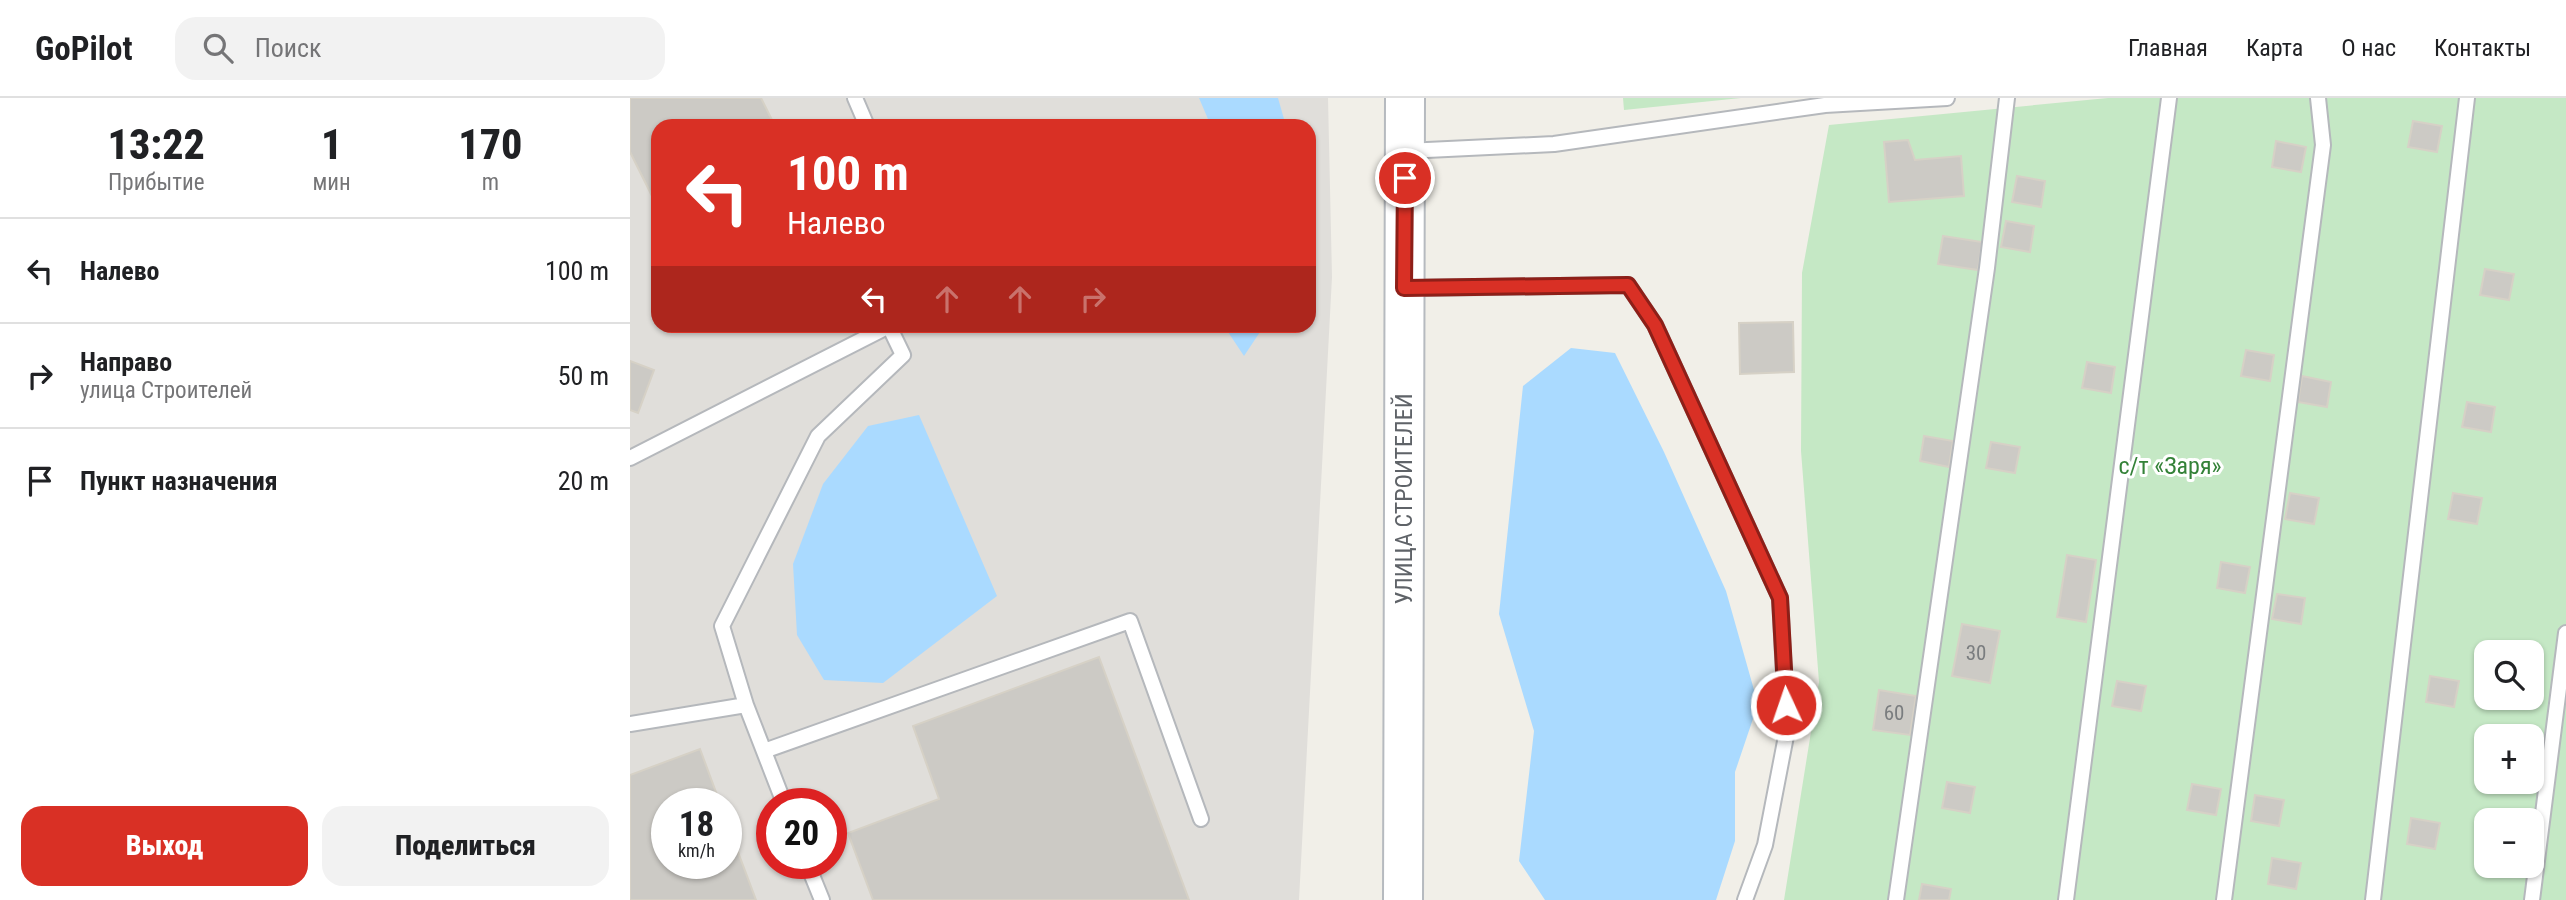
<!DOCTYPE html>
<html lang="ru">
<meta charset="utf-8">
<style>
:root{--surface:#fff;--page:#f2f2f2;--text:#202124;--muted:#757577;--line:#e0e0e0;--accent:#d93025}
body{margin:0;font-family:"Roboto Condensed",sans-serif;background:var(--page);color:var(--text);height:100vh;display:flex;flex-direction:column;font-size:26px;white-space:nowrap}
*{box-sizing:border-box;margin:0}
p{font-size:23px;color:var(--muted)}
.icon{flex:none;width:38px;height:38px;fill:none;stroke:currentColor;stroke-width:2;stroke-linecap:round;stroke-linejoin:round}
.map{position:relative;flex:1;overflow:hidden}
.side{display:flex;flex-direction:column;background:var(--surface);width:630px}
.side>*{flex:none}
.top-card{position:absolute;left:21px;top:21px;width:665px;height:214px;border-radius:21px;box-shadow:0 2px 5px #0004;background:#d93025;color:#fff;overflow:hidden}
.controls{position:absolute;left:1844px;top:542px;display:grid;gap:14px}
.controls a{display:grid;place-items:center;width:70px;height:70px;border-radius:14px;background:var(--surface);box-shadow:0 2px 5px #0004;font-size:35px}
.speed{position:absolute;left:21px;top:690px;display:flex;gap:14px;font-size:35px;font-weight:700;text-align:center}
.speed>*{display:grid;place-content:center;width:91px;height:91px;border-radius:50%;background:var(--surface);box-shadow:0 2px 5px #0004;line-height:1}
.speed small{font-size:18px;font-weight:400}
.speed .limit{border:10px solid #d22;background:#fff;color:#111}
.pin{position:absolute;display:grid;place-items:center;width:60px;height:60px;color:#fff;margin:-30px;border:4px solid #fff;border-radius:50%;box-shadow:0 2px 7px #0007}
.me{position:absolute;width:77px;margin:-38px;rotate:357deg;stroke-linejoin:round;filter:drop-shadow(0 0 5px #0008)}
.turn{display:flex;align-items:center;gap:24px;height:147px;padding:0 21px;font-size:32px}
.turn .icon{width:91px;height:91px;stroke-width:2.5}
.turn b{display:block;font-size:49px;line-height:60px}
.lanes{display:flex;align-items:center;height:66px;padding:0 21px;background:#0003;justify-content:center;gap:35px;direction:ltr}
.lanes .off{opacity:.35}
.eta{display:flex;justify-content:space-evenly;align-items:center;height:119px;text-align:center}
.eta b{font-size:42px;font-weight:800;line-height:49px}
.cta{display:flex;gap:14px;margin-top:auto;padding:14px 21px}
.cta a{flex:1;height:80px;border-radius:21px;background:var(--accent);color:#fff;font-size:28px;font-weight:800;line-height:80px;text-align:center}
.cta a+a{background:var(--page);color:var(--text)}
ul{padding:0;list-style:none}
li{display:flex;align-items:center;gap:21px;height:105px;padding:0 21px;border-top:2px solid var(--line)}
li div{flex:1}
li b{display:block;font-size:26px}
li em{font-style:normal}
header{display:flex;align-items:center;gap:42px;box-sizing:border-box;height:98px;padding:0 35px;background:var(--surface);border-bottom:2px solid var(--line)}
header strong{font-size:33px}
nav{display:flex;gap:38px;margin-inline-start:auto;font-size:24px}
.search{width:490px;height:63px;background:var(--page);display:flex;align-items:center;gap:18px;box-sizing:border-box;padding:0 24px;border-radius:21px;color:var(--muted);font-size:26px}
main{display:flex;flex:1;min-height:0}
.map>svg:first-child{display:block}
.industrial{fill:#e0deda;fill-rule:evenodd}
.green{fill:#c5e8c5;fill-rule:evenodd}
.water{fill:#aadaff}
.building{fill:#cccac5;stroke:#d6d1c6;stroke-width:2}
.lines{fill:none;stroke-linecap:round;stroke-linejoin:round}
.service-casing{stroke:#b5b8bc;stroke-width:18}
.secondary-casing{stroke:#b6babf;stroke-width:42}
.service{stroke:#fff;stroke-width:14}
.secondary{stroke:#fff;stroke-width:38}
.route-casing{stroke:#8d1f18;stroke-width:18}
.route{stroke:#d93025;stroke-width:12}
.labels{text-anchor:middle;stroke-width:6;stroke-linejoin:round;paint-order:stroke}
.number-label{font-size:21px;fill:#7a7d7f}
.park-label{font-size:24px;fill:#348238;stroke:#fff}
.street-label{font-size:24px;fill:#5f6368;stroke:#fff}
</style>
<header>
<strong>GoPilot</strong>
<div class="search"><svg class="icon" aria-label="search" viewBox="0 0 24 24"><circle cx="10" cy="10" r="6"/><path d="M15 15l6 6"/></svg>Поиск</div>
<nav><a>Главная</a><a>Карта</a><a>О нас</a><a>Контакты</a></nav>
</header>
<main>
<section class="side">
<div class="eta">
<div><b>13:22</b><p>Прибытие</p></div>
<div><b>1</b><p>мин</p></div>
<div><b>170</b><p>m</p></div>
</div>
<ul>
<li><svg class="icon" aria-label="left" viewBox="0 0 24 24"><path d="M17 20v-9H6M10 6l-5 5 5 5"/></svg><div><b>Налево</b></div><em>100 m</em></li>
<li><svg class="icon" aria-label="right" viewBox="0 0 24 24"><path d="M7 20v-9h11M14 6l5 5-5 5"/></svg><div><b>Направо</b><p>улица Строителей</p></div><em>50 m</em></li>
<li><svg class="icon" aria-label="arrive" viewBox="0 0 24 24"><path d="M6 21V4h12l-3 4 3 4H6"/></svg><div><b>Пункт назначения</b></div><em>20 m</em></li>
</ul>
<div class="cta"><a>Выход</a><a>Поделиться</a></div>
</section>
<div class="map">
<svg width="1936" height="802" viewBox="0 0 1936 802">
<rect width="100%" height="100%" fill="#f1efe8"/>
<path class="industrial" d="M0 0H698L702 179 669 802H0ZM28 28H679V228H28ZM37 705H96V765H37ZM142 705H201V765H142Z"/>
<path class="green" d="M993 0H1111L994 12Z
M1478 0H1936V802H1154L1189 584 1171 353 1172 175 1199 27ZM1857 555H1902V600H1857ZM1857 639H1902V684H1857ZM1857 723H1902V768H1857Z"/>
<path class="water" d="M569 0H648L656 28H581Z
M594 228H634L614 258Z
M941 250 985 255 1034 354 1096 493 1128 606 1105 674V743L1086 802H915L889 763 904 633 869 516 893 288Z
M289 317 367 498 253 585 194 582 167 537 163 466 193 386 238 328Z"/>
<path class="building" d="M0 0H131L145 28H28V110L0 54Z
M1783 23 1812 28 1807 54 1778 49Z
M1278 42 1285 62 1331 58 1334 98 1259 104 1254 44Z
M1646 43 1676 49 1671 74 1642 69Z
M1387 78 1415 83 1411 109 1382 104Z
M1376 123 1404 128 1400 154 1371 149Z
M1313 138 1352 144 1348 172 1308 166Z
M1855 171 1884 176 1879 202 1850 197Z
M1163 224 1164 274 1110 276 1109 225Z
M1616 252 1644 257 1640 283 1611 278Z
M0 263 24 272 8 315 0 312Z
M1457 264 1485 269 1481 295 1452 290Z
M1672 278 1701 284 1697 309 1668 304Z
M1837 304 1865 309 1861 334 1832 329Z
M1294 338 1323 343 1319 369 1290 363Z
M1361 344 1390 349 1385 375 1356 370Z
M1660 395 1689 400 1684 426 1655 421Z
M1823 395 1852 400 1847 426 1818 421Z
M1437 457 1466 462 1456 524 1427 519Z
M1591 464 1620 469 1615 495 1587 490Z
M1647 496 1675 500 1671 526 1642 521Z
M1332 526 1370 533 1360 585 1322 578Z
M469 559 559 802H243L218 735 309 701 283 628Z
M1800 578 1829 583 1824 609 1796 604Z
M1487 583 1516 588 1511 613 1482 608Z
M1249 592 1286 598 1280 637 1243 632Z
M70 651 90 705H37V765H96V722L126 802H0V677Z
M1317 684 1345 689 1340 715 1312 710Z
M1562 686 1591 691 1586 717 1557 712Z
M1625 697 1654 702 1649 728 1621 723Z
M1781 720 1810 725 1805 751 1777 746Z
M1642 760 1671 765 1666 791 1638 786Z
M1292 786 1321 791 1319 802H1289Z"/>
<g class="lines">
<defs>
<path id="service" d="M225 0 237 28
M776 53 924 46 1195 7 1317 0
M777 190 998 187 1025 227 1150 500 1157 633 1135 747 1115 802
M0 360 259 228
M116 607 92 528 188 338 273 257 259 228
M0 626 116 607 154 705
M134 653 500 523 571 721
M177 765 192 802
M1266 802 1357 170 1377 0
M1436 802 1539 0
M1594 802 1693 47 1688 0
M1743 802 1837 0
M1902 802 1936 535"/>
<path id="secondary" d="M773 802 775 0"/>
</defs>
<use href="#service" class="service-casing"/>
<use href="#secondary" class="secondary-casing"/>
<use href="#service" class="service"/>
<use href="#secondary" class="secondary"/>
</g>
<g class="lines">
<defs>
<path id="route" d="M775 80 774 190 998 187 1025 227 1150 500 1156 607"/>
</defs>
<use href="#route" class="route-casing"/>
<use href="#route" class="route"/>
</g>
<g class="labels">
<g class="number-label">
<text x="1346" y="562">30</text>
<text x="1264" y="622">60</text>
</g>
<g class="park-label">
<text x="1540" y="376">с/т «Заря»</text>
</g>
<g class="street-label">
<text transform="translate(774 401) rotate(-90)" y="8">УЛИЦА СТРОИТЕЛЕЙ</text>
</g>
</g>
</svg>
<div class="controls">
<a><svg class="icon" aria-label="search" viewBox="0 0 24 24"><circle cx="10" cy="10" r="6"/><path d="M15 15l6 6"/></svg></a>
<a>+</a>
<a>−</a>
</div>
<div class="speed"><div>18<small>km/h</small></div><div class="limit">20</div></div>
<div class="pin" style="left:775px;top:80px;background:#d93025"><svg class="icon" aria-label="arrive" viewBox="0 0 24 24"><path d="M6 21V4h12l-3 4 3 4H6"/></svg></div>
<svg class="me" style="left:1156px;top:607px" viewBox="-20 -20 40 40"><circle r="17" fill="#d93025" stroke="#fff" stroke-width="3"/><path d="M0-11L8 9 0 5-8 9z" fill="#fff"/></svg>
<div class="top-card">
<div class="turn"><svg class="icon" aria-label="left" viewBox="0 0 24 24"><path d="M17 20v-9H6M10 6l-5 5 5 5"/></svg><div><b>100 m</b>Налево</div></div>
<div class="lanes"><svg class="icon" aria-label="left" viewBox="0 0 24 24"><path d="M17 20v-9H6M10 6l-5 5 5 5"/></svg><svg class="icon off" aria-label="ahead" viewBox="0 0 24 24"><path d="M12 20V5M6 11l6-6 6 6"/></svg><svg class="icon off" aria-label="ahead" viewBox="0 0 24 24"><path d="M12 20V5M6 11l6-6 6 6"/></svg><svg class="icon off" aria-label="right" viewBox="0 0 24 24"><path d="M7 20v-9h11M14 6l5 5-5 5"/></svg></div>
</div>
</div>
</main>
